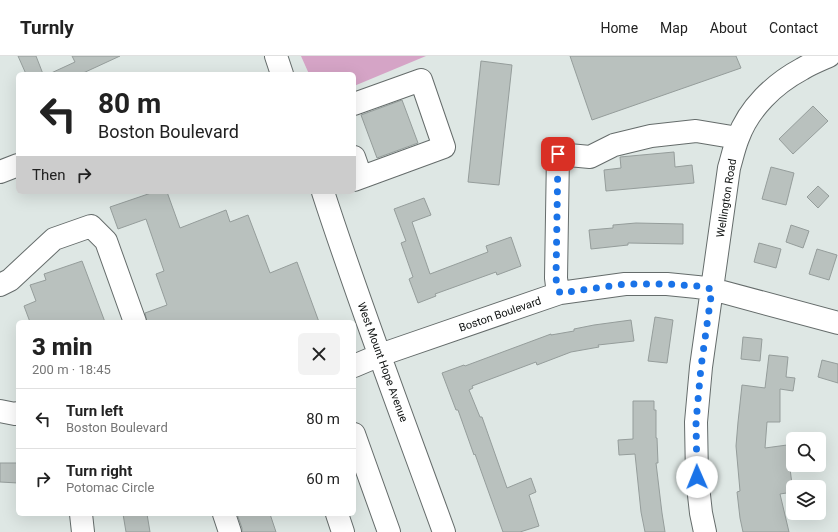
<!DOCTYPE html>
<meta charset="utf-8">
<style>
:root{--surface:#fff;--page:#f2f2f2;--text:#222;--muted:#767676;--line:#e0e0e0}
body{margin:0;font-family:Roboto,sans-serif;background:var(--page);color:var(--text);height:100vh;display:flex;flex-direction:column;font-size:15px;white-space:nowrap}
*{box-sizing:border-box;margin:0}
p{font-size:13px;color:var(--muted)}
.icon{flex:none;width:22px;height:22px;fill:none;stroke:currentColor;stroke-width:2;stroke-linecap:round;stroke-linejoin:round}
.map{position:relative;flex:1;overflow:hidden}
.details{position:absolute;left:16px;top:264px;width:340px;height:196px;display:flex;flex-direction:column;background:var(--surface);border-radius:6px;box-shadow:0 4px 16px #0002}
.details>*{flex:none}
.hud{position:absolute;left:16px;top:16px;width:340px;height:122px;border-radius:6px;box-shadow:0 4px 16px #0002;background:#fff;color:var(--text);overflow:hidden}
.buttons{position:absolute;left:786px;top:376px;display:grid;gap:8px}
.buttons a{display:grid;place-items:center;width:40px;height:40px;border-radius:6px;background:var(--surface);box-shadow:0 4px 16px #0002;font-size:20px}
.pin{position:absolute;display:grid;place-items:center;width:34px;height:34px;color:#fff;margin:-17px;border-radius:8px;box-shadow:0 2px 6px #0006}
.me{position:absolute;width:44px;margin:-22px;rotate:359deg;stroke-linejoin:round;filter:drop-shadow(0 0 3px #0008)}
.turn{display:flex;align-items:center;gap:14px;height:84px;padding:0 16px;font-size:18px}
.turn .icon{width:52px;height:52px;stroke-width:2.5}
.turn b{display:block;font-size:28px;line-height:34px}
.then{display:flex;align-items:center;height:38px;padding:0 16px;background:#0003;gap:8px;font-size:15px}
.round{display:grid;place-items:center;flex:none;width:42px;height:42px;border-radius:6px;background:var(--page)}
.headline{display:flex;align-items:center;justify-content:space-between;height:68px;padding:0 16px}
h1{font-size:24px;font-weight:800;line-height:30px}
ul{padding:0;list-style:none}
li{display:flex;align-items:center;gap:12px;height:60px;padding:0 16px;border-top:1px solid var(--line)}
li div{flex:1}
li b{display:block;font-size:15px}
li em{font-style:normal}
header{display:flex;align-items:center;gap:24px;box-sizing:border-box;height:56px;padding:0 20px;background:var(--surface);border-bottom:1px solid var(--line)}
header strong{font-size:19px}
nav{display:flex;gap:22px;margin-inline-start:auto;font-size:14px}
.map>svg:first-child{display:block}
.green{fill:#d5a4c6}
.building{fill:#b9c1be;stroke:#959d9b}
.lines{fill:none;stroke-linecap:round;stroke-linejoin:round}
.minor-casing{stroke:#656c6b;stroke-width:24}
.minor{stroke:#fff;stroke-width:22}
.route{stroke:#1a73e8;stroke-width:7;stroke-dasharray:0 12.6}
.labels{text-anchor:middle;stroke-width:3;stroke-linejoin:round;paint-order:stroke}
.street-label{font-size:11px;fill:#0d100f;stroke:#fff}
</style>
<header>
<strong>Turnly</strong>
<nav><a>Home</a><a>Map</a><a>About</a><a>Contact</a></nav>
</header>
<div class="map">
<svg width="838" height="476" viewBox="0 0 838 476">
<rect width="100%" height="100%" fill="#dee7e4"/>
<path class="green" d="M301 0H426L354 30V18H309Z"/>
<path class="building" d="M18 0H36L43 18H26Z
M72 0H120L81 18H49L75 6Z
M570 0H736L741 12 592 64Z
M481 5 512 9 499 129 468 126Z
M402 44 418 87 377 102 361 59Z
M813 50 828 65 793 98 779 83Z
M674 96 675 111 692 109 694 127 606 135 604 114 621 112 620 101Z
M771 111 794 117 786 149 762 143Z
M818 130 829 140 818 152 807 141Z
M154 136H167L180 172 226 154 230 166 248 159 270 217 297 206 319 266H147L145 257 167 249 156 218 164 215 146 163 118 173 110 151Z
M424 142 431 159 412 166 430 218 488 196 486 190 511 181 521 210 497 219 496 216 435 238 436 240 418 247 409 223 413 221 401 187 406 185 394 153Z
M636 167 683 168V188L628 187V189L591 193 589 174 613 172V169Z
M791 169 809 175 803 192 786 186Z
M759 187 781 193 776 212 754 206Z
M817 193 837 199 829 224 809 218Z
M82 205 105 266H30L24 250 36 245 30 229 46 224 44 218Z
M655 261 673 264 667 307 648 305Z
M631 264 634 285 598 289 599 291 571 296 537 309 536 306 472 330 473 332 469 334 480 361H482L507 432 531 422 536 436 529 439 539 470 520 476H503L475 398 474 399 458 354H456L442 317 464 309 465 310 551 278V279L574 275V273L594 269Z
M743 281 762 283 760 305 741 303Z
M769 299 788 301 786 321 795 322 793 335 780 333V366H767L765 392 787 389 793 436 780 438 789 476H743L740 462 737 436 740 435 736 390 738 366 742 329 765 332Z
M822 304 838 308V327L818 321Z
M633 345H654V354H656V382H657L658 407H656L662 457 665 476H645L641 456 635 398 619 399 618 384 633 383Z
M0 407H18V427L0 426Z
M123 458H147L150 476H126Z
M237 458H270L276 476H242V472Z"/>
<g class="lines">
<defs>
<path id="minor" d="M276 0 282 18
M354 48 421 24 444 91 354 124
M354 101 361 121
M0 116 18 109
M323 136C360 250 403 363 444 476
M0 229 10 224 54 183 91 170 106 185 135 266
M560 237 557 230 556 222 558 98 590 101 614 89 651 80 696 75 738 82
M354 310 380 299 560 237 625 228H667L697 231 712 233 838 267
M0 355 15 358 18 357
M354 378 389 476
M81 458 83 476
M224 458 230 476
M337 458 343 476
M705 476 701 457 697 421 696 366 701 311 729 112C732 102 734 92 738 82 749 52 774 28 802 13 810 8 820 4 829 0"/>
</defs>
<use href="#minor" class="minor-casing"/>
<use href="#minor" class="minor"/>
</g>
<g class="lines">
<path class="route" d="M558 98 556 222 557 230 560 237 625 228H667L697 230 712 233 701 311 696 366 697 421"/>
</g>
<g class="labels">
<g class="street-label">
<text transform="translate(726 142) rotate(-81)" y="4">Wellington Road</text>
<text transform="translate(500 258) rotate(-19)" y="4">Boston Boulevard</text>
<text transform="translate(383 306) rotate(70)" y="4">West Mount Hope Avenue</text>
</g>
</g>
</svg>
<div class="buttons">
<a><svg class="icon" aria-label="search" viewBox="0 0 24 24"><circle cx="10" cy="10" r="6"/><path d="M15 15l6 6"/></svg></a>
<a><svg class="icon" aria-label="layers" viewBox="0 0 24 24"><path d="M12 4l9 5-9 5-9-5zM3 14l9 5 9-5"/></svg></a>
</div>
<div class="pin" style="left:558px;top:98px;background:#d93025"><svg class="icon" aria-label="arrive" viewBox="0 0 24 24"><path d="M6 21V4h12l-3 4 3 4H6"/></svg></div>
<svg class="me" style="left:697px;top:421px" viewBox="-20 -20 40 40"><circle r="19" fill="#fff"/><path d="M0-13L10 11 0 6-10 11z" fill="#1a73e8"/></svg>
<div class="hud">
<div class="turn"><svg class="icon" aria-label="left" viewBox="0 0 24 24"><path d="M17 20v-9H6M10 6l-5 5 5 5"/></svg><div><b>80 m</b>Boston Boulevard</div></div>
<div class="then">Then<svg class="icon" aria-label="right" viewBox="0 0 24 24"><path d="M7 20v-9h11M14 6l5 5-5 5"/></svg></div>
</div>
<section class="details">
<div class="headline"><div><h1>3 min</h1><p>200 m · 18:45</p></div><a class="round"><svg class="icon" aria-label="close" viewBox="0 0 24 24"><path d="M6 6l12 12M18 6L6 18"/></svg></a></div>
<ul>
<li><svg class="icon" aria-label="left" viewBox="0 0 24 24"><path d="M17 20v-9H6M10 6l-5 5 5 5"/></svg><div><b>Turn left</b><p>Boston Boulevard</p></div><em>80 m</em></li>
<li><svg class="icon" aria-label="right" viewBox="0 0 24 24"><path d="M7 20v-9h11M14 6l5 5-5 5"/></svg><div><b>Turn right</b><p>Potomac Circle</p></div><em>60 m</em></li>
</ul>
</section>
</div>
